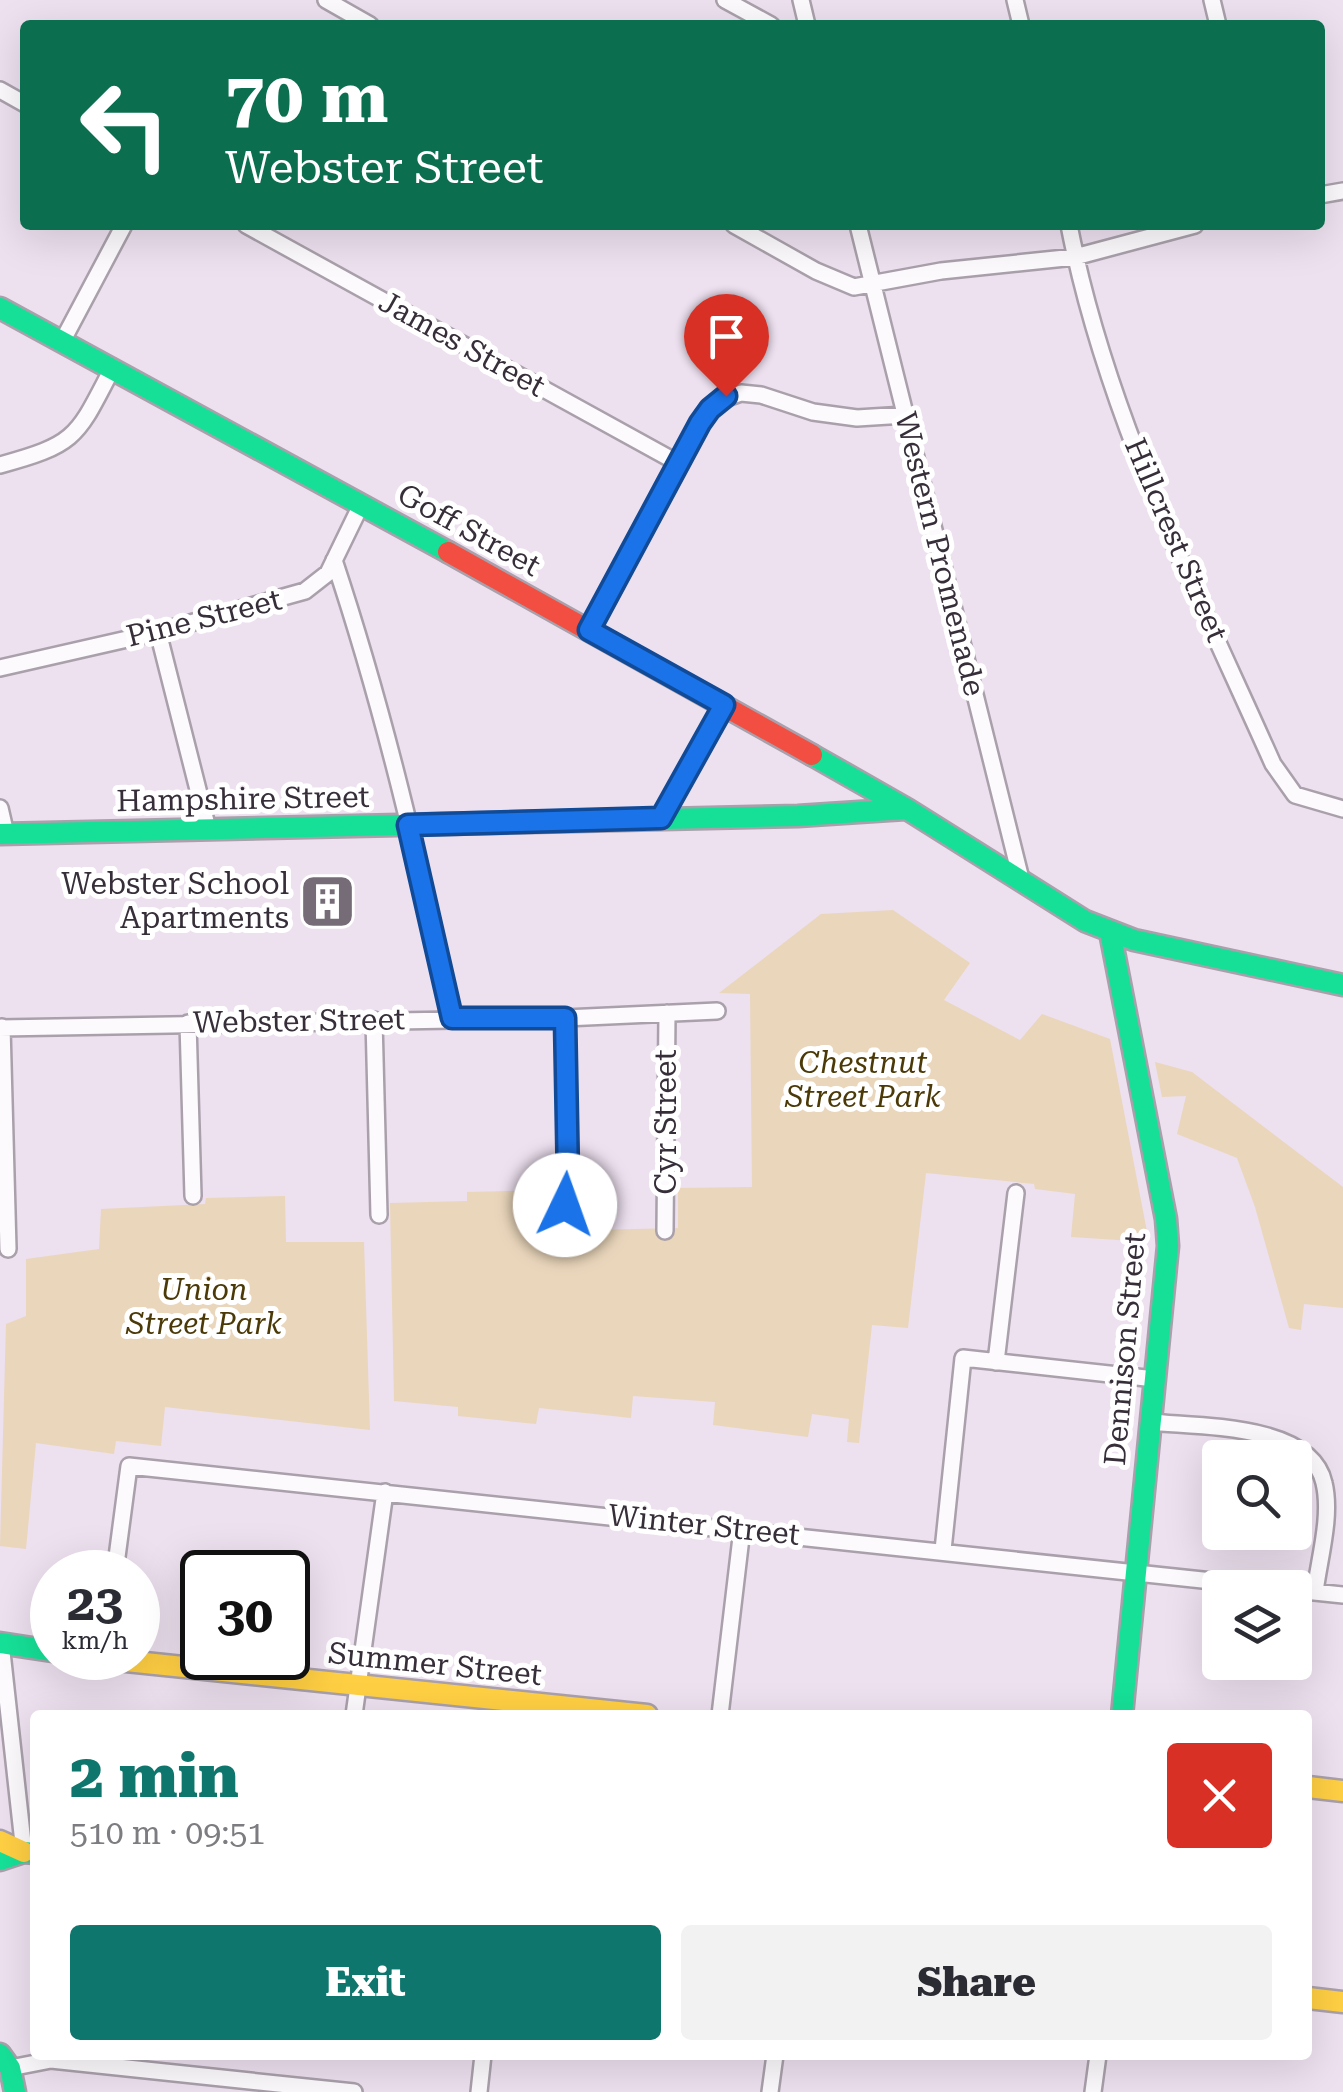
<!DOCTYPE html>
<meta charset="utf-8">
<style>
:root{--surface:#fff;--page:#f2f2f3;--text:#2b2b33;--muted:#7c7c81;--accent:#0f766e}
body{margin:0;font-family:"Roboto Serif",serif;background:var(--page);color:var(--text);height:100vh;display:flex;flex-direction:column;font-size:38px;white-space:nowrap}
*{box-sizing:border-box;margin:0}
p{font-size:32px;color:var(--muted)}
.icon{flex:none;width:55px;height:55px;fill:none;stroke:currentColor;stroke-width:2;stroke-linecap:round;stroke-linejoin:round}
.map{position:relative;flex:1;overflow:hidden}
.drawer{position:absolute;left:30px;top:1710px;width:1282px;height:350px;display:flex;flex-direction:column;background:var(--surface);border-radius:10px;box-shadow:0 10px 40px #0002}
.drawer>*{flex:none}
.guide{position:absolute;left:20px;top:20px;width:1305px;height:210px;border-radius:10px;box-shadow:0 10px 40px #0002;background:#0b6e4f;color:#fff;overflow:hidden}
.controls{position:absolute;left:1202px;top:1440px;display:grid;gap:20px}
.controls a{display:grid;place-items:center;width:110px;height:110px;border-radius:10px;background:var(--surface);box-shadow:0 10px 40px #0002;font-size:50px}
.speed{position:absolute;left:30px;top:1550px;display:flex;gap:20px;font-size:50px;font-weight:700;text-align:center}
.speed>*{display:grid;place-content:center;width:130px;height:130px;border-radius:50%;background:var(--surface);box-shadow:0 10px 40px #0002;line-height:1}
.speed small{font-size:25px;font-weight:400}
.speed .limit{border:5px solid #111;border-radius:15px;background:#fff;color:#111}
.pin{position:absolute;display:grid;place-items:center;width:85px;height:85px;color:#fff;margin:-102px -42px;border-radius:50% 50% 50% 0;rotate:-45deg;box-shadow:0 0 10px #0007}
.pin .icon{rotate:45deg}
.me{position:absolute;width:110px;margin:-55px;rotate:3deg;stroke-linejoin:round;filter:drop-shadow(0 0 8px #0008)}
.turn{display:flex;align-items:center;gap:35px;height:210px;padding:0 40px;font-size:45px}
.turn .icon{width:130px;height:130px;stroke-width:2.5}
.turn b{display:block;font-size:70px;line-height:85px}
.round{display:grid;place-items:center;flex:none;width:105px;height:105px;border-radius:10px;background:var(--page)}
.overview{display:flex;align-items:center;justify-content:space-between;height:170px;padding:0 40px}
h1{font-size:60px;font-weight:800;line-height:75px;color:var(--accent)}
.button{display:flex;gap:20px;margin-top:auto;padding:20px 40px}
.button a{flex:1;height:115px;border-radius:10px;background:var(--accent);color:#fff;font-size:40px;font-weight:800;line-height:115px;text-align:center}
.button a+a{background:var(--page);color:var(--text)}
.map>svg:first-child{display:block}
.green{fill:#ead6bb}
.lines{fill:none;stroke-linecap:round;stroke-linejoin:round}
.street-casing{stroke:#a9a0ab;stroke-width:20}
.fast-casing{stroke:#a9a0ab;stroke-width:25}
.slow-casing{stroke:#a9a0ab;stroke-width:25}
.jam-casing{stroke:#a9a0ab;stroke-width:25}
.street{stroke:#fcfafd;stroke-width:15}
.fast{stroke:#16e098;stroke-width:20}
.slow{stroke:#ffcf43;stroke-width:20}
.jam{stroke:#f24e42;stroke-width:20}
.route-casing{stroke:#114b97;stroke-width:25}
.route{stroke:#1a73e8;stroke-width:18}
.labels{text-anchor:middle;stroke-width:10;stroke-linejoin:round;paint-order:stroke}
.street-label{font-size:30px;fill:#362e38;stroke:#fff}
.poi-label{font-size:30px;fill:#362e38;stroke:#fff;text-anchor:end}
.park-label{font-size:30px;font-style:italic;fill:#4b3907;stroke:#fff}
</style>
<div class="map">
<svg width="1343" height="2092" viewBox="0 0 1343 2092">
<rect width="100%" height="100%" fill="#ede0ef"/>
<path class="green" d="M893 910 970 963 944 1000 1020 1040 1042 1014 1110 1039 1149 1242 1071 1237 1075 1194 1035 1189 1034 1184 926 1173 908 1328 872 1325 859 1443 847 1442 849 1419 812 1414 808 1437 713 1425 715 1402 633 1396 631 1418 539 1408 536 1424 458 1416V1407L394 1401 390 1203 467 1201V1192L548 1190 550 1231 678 1228V1188L752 1187 750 994 719 993 821 914Z
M1155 1062 1192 1072 1343 1187V1308L1304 1304 1301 1330 1289 1328 1255 1207 1237 1158 1177 1134 1186 1096 1162 1097Z
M285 1196 286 1242H364L370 1430 165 1407 161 1446 116 1441 114 1454 36 1443 26 1549 0 1546 6 1324 26 1316V1259L99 1249 101 1209 205 1204 206 1198Z"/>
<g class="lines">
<defs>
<path id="street" d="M326 0 370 25
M725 0 771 25
M801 0 807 25
M1015 0 1021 25
M1212 0 1218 25
M0 90 25 104
M1320 195 1343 191
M246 225 678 463
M734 225 816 271 854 287 941 271 1075 257 1195 225
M858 225 1022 883
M1069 225C1106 415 1195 589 1273 764L1295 795 1343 809
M63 340 124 225
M0 465C78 444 77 436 113 367
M334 560C384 710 420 864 452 1018
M589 630 678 463 700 423 718 401 741 393 761 395 813 412 857 418 905 415
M158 632 208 829
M0 668 158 632 305 591 328 573 361 505
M0 808 6 834
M661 819 724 705
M374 1020 379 1215
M188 1023 193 1196
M2 1027 8 1249
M0 1028 565 1018 717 1011
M551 1212 565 1205 567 1197 565 1018
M665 1231 667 1013
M996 1362 1016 1193
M1151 1422C1198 1427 1311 1423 1324 1483 1332 1516 1319 1559 1315 1592
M943 1550 963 1358 1155 1379
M115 1572 129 1466 1278 1588
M1295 1590 1343 1595
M1 1643 24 1852
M354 1715 385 1492
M720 1715 742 1529
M10 2068 51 2060 354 2092
M479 2092 483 2055
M770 2092 775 2055
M1093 2092 1098 2055"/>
<path id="fast" d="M0 308 448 552
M812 755 907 809 1085 921 1134 940 1343 985
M0 834 798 816 905 809
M1110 932 1166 1219 1168 1246 1122 1715
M0 1643 52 1651
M0 1860 24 1852 35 1853
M0 2054 10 2068 15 2092"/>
<path id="slow" d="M97 1658 647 1715
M1308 1787 1343 1791
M0 1841 24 1852
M1308 1998 1343 2002"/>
<path id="jam" d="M448 552 812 755"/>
</defs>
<use href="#street" class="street-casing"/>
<use href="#fast" class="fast-casing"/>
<use href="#slow" class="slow-casing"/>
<use href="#jam" class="jam-casing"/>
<use href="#street" class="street"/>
<use href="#fast" class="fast"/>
<use href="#slow" class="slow"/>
<use href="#jam" class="jam"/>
</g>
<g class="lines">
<defs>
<path id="route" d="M565 1205 568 1178 565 1018H452L408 825 661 818 724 705 589 630 700 423 710 409 726 396"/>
</defs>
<use href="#route" class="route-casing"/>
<use href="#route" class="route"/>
</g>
<defs>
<symbol id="building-square" viewBox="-11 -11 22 22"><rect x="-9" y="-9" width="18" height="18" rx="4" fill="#766c78" stroke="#fff"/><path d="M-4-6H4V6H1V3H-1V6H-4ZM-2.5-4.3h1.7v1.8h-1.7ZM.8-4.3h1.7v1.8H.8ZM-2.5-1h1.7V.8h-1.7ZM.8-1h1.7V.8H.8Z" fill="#fff"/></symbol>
</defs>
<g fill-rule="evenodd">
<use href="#building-square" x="296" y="870" width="63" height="63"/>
</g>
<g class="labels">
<g class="street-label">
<text transform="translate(462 344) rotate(29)" y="10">James Street</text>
<text transform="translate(469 530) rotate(29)" y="10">Goff Street</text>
<text transform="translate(1176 540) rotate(67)" y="10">Hillcrest Street</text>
<text transform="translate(940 554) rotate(76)" y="10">Western Promenade</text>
<text transform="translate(204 618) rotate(-14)" y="10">Pine Street</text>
<text transform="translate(243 799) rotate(-1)" y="10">Hampshire Street</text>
<text transform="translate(299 1021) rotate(-1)" y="10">Webster Street</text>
<text transform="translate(666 1122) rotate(-90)" y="10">Cyr Street</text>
<text transform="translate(1125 1349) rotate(-85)" y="10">Dennison Street</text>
<text transform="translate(704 1525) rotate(6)" y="10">Winter Street</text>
<text transform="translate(435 1664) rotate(6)" y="10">Summer Street</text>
</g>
<g class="poi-label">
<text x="289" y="894">Webster School<tspan x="289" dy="34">Apartments</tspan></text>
</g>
<g class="park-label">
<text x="863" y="1073">Chestnut<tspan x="863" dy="34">Street Park</tspan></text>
<text x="204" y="1300">Union<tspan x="204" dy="34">Street Park</tspan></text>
</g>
</g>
</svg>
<div class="controls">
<a><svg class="icon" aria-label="search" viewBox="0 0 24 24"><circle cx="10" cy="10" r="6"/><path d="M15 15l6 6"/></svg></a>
<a><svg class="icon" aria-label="layers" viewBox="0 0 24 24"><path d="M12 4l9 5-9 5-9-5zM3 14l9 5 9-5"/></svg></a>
</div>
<div class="speed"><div>23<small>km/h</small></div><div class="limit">30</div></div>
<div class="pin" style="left:726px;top:396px;background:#d93025"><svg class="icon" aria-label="arrive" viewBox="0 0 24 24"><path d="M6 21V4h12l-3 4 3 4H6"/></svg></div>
<svg class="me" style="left:565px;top:1205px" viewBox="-20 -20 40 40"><circle r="19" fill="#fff"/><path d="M0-13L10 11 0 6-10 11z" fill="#1a73e8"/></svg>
<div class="guide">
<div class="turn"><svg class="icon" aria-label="left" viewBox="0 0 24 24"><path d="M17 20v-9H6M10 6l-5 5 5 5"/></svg><div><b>70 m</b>Webster Street</div></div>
</div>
<section class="drawer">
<div class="overview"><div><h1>2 min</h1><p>510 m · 09:51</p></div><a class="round" style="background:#d93025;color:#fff"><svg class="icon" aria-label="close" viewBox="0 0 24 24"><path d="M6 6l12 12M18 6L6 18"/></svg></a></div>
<div class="button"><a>Exit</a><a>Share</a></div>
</section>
</div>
